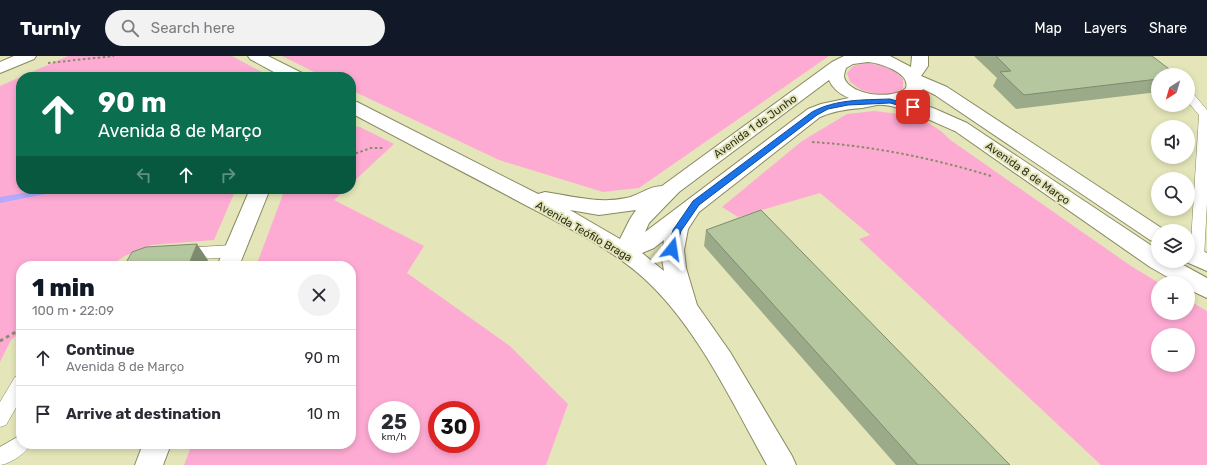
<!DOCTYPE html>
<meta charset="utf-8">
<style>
:root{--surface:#fff;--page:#f2f2f3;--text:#2b2b33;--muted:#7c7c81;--line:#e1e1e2;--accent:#111827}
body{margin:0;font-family:Rubik,sans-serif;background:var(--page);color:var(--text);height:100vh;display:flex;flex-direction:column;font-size:15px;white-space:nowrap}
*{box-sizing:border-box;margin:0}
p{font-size:13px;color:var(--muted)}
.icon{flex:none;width:22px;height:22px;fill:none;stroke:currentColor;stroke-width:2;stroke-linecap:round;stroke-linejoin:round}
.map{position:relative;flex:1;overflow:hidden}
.panel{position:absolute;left:16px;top:205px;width:340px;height:188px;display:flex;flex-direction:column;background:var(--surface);border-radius:16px;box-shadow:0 2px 6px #0003}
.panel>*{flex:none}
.hud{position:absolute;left:16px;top:16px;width:340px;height:122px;border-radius:16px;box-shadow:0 2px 6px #0003;background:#0b6e4f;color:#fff;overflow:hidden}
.needle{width:26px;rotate:217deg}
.controls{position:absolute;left:1151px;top:12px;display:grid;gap:8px}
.controls a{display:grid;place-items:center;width:44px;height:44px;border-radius:50%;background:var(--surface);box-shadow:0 2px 6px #0003;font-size:20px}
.speed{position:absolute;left:368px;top:345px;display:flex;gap:8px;font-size:20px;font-weight:700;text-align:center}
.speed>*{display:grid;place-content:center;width:52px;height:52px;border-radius:50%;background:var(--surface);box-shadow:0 2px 6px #0003;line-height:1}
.speed small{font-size:10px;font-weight:400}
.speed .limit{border:6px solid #d22;background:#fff;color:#111}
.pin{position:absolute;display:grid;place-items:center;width:34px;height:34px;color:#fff;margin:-17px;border-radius:8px;box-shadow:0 2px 6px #0006}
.me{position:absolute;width:44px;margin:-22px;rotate:15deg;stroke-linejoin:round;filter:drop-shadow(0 0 3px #0008)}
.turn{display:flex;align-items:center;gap:14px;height:84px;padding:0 16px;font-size:18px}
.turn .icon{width:52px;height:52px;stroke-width:2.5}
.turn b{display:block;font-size:28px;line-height:34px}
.lanes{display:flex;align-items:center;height:38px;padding:0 16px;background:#0003;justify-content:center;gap:20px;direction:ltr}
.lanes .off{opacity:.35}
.round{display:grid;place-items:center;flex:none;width:42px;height:42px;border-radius:21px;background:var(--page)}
.head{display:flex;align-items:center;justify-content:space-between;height:68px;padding:0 16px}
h1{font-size:24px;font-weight:800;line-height:30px;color:var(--accent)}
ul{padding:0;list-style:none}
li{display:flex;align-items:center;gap:12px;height:56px;padding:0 16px;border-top:1px solid var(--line)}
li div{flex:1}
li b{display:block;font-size:15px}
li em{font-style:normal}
header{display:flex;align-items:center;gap:24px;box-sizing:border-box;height:56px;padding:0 20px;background:var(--accent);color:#fff}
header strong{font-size:19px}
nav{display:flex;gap:22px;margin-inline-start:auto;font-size:14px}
.search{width:280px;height:36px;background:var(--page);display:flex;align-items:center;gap:10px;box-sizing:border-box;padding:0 14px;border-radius:22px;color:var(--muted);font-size:15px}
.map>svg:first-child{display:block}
.green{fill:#feabd4;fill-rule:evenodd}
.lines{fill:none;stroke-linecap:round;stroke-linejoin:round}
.stream{fill:#b3a9ff;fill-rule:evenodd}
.lane-casing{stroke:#888960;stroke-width:1}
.street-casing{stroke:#888960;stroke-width:2}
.path-far1{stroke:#8a8b6b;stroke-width:2;stroke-dasharray:2.5 2.5;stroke-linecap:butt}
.path{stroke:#8a8b6b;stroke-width:3;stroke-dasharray:3.5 3.5;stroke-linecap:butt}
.lane{fill:#fff;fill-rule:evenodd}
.street{fill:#fff;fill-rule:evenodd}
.wall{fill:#9bab89}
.shaded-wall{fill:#7e8b6f}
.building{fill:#b4c79f;stroke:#7e8b6f}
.route{fill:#1a73e8;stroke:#114b97}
.labels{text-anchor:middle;stroke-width:4;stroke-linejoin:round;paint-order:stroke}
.street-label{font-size:11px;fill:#2d2e1c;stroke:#e4e6b9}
</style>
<header>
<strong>Turnly</strong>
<div class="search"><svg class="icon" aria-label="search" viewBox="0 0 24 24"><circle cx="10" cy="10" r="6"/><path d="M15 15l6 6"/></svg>Search here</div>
<nav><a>Map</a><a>Layers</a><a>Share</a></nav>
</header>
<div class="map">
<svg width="1207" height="409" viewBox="0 0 1207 409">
<rect width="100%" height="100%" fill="#e4e6b9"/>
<path class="green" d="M68 0H232L271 21H21V133H236L214 184 151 189 125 200 109 210H21V276L11 284 0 306V30Z
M282 0H829L639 132 603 136 499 104 351 34V21H324Z
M866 7C881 9 892 11 903 23V32L893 38H877L861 34 850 26 847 17 853 10Z
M874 55C901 58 930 61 949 83L1131 210 1159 227 1158 257H1188V244L1207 255V409H1101L859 183 870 179 820 137 738 161 722 151 802 85 847 58ZM1158 279H1188V309H1158Z
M351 70 360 71 394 88 351 128Z
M285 133H346L334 144 424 190 407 217 510 290 568 348 546 409H184L192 388H351V210H256ZM377 354H411V388H377ZM437 354H471V388H437Z"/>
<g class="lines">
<path class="stream" d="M47 133H65L61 135 0 147V141Z"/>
<defs>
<path id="lane" d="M1188 34 1192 36 1207 54V147L1204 202 1202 206 1197 208 1192 206 1190 202 1199 59 1188 46Z
M234 189 239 191 241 195 239 199 234 201 183 204 178 202 176 198 178 194 183 192Z
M21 318V343L6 369 0 371V346L15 321Z
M21 379V388H30C27 397 10 408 0 409V391Z"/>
<path id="street" d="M14 0H36L34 3 0 17V6Z
M248 0H268L302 17 304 21H283L250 3Z
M844 0H890L911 11 912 0H928V10L921 20 947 31 1166 175H1158V187L1150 184 935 39 923 33 914 44 910 45 933 52 967 67 1158 194V205H1176L1207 222V242L1188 233V227H1178L1150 211 955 75C938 68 894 46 877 49 872 50 867 51 862 52 847 53 834 55 820 61L699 156 688 173 684 194 686 212 697 249 730 296 792 400 796 409H767C734 350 700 277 651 229 615 193 559 167 514 143 460 114 405 86 351 57V45L357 46 538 138 545 136C572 140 599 148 626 142 638 140 649 130 662 130L832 6ZM868 6C880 7 911 17 906 32 894 44 849 40 844 21 844 18 845 15 846 12L853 8ZM829 24C833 33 840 38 849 42L821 48 808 53 645 176 649 167 679 136ZM570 154 599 159 636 154 630 163 620 183ZM664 184 662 203 664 215 642 197 654 192Z
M250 133H270L239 210H217Z
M1188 189 1207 197V215L1184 205H1188Z
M143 388H171L163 409H135Z"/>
</defs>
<use href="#lane" class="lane-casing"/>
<use href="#street" class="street-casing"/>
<path class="path-far1" d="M48 7 114 0
M812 86C873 90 932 102 991 120
M351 99 371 92H383"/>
<path class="path" d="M0 285 21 273"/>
<use href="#lane" class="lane"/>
<use href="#street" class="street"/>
</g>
<path class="wall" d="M974 0H1152L1158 19V36L1016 53 993 30 997 22Z
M706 174 1010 409H896L704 190Z
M50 388H104L55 391Z"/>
<path class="shaded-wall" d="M197 188 208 204 205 210H188Z"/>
<path class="building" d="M996 0H1152L1177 19H1158V23L1024 39 1000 16 1011 15Z
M761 154 1010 409H918L706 174Z
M197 188 188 210H124L132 196 146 191Z"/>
<path class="route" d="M890 43 917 51 913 53 890 47 848 49 828 53 817 59 699 149 681 175 675 196H669L668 193 673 174 693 145 812 56C836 43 863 44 890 43Z"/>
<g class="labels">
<g class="street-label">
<text transform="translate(755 70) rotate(-36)" y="4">Avenida 1 de Junho</text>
<text transform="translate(1028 117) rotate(35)" y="4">Avenida 8 de Março</text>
<text transform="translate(584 175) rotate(30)" y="4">Avenida Teófilo Braga</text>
</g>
</g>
</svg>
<div class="controls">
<a><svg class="needle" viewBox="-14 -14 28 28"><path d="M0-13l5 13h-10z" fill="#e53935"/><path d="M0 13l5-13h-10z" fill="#7c7c81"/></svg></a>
<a><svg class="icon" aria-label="sound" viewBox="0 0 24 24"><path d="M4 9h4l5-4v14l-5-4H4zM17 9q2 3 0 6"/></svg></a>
<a><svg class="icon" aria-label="search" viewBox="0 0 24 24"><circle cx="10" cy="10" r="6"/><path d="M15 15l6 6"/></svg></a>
<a><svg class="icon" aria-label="layers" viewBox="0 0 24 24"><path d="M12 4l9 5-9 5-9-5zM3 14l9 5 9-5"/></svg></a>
<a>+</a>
<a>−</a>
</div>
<div class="speed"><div>25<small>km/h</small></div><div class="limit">30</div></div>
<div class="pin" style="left:913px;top:51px;background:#d93025"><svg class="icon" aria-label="arrive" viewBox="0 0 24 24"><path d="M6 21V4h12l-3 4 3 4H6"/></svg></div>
<svg class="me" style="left:672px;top:193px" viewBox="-20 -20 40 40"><path d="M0-17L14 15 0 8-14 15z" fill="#1a73e8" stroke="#fff" stroke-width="4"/></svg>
<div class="hud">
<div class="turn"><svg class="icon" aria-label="ahead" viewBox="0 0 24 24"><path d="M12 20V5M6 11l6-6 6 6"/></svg><div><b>90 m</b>Avenida 8 de Março</div></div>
<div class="lanes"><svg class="icon off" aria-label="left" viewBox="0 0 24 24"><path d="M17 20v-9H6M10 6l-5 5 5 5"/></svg><svg class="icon" aria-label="ahead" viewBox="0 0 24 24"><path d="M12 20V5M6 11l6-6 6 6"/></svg><svg class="icon off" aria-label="right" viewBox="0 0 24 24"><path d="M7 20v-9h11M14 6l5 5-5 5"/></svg></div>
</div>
<section class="panel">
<div class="head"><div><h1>1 min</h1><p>100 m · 22:09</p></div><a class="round"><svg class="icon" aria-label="close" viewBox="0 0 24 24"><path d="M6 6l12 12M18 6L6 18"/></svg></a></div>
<ul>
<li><svg class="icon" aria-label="ahead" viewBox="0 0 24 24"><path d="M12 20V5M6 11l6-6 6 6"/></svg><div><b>Continue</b><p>Avenida 8 de Março</p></div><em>90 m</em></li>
<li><svg class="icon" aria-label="arrive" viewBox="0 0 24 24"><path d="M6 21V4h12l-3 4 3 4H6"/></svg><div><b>Arrive at destination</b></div><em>10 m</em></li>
</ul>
</section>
</div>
